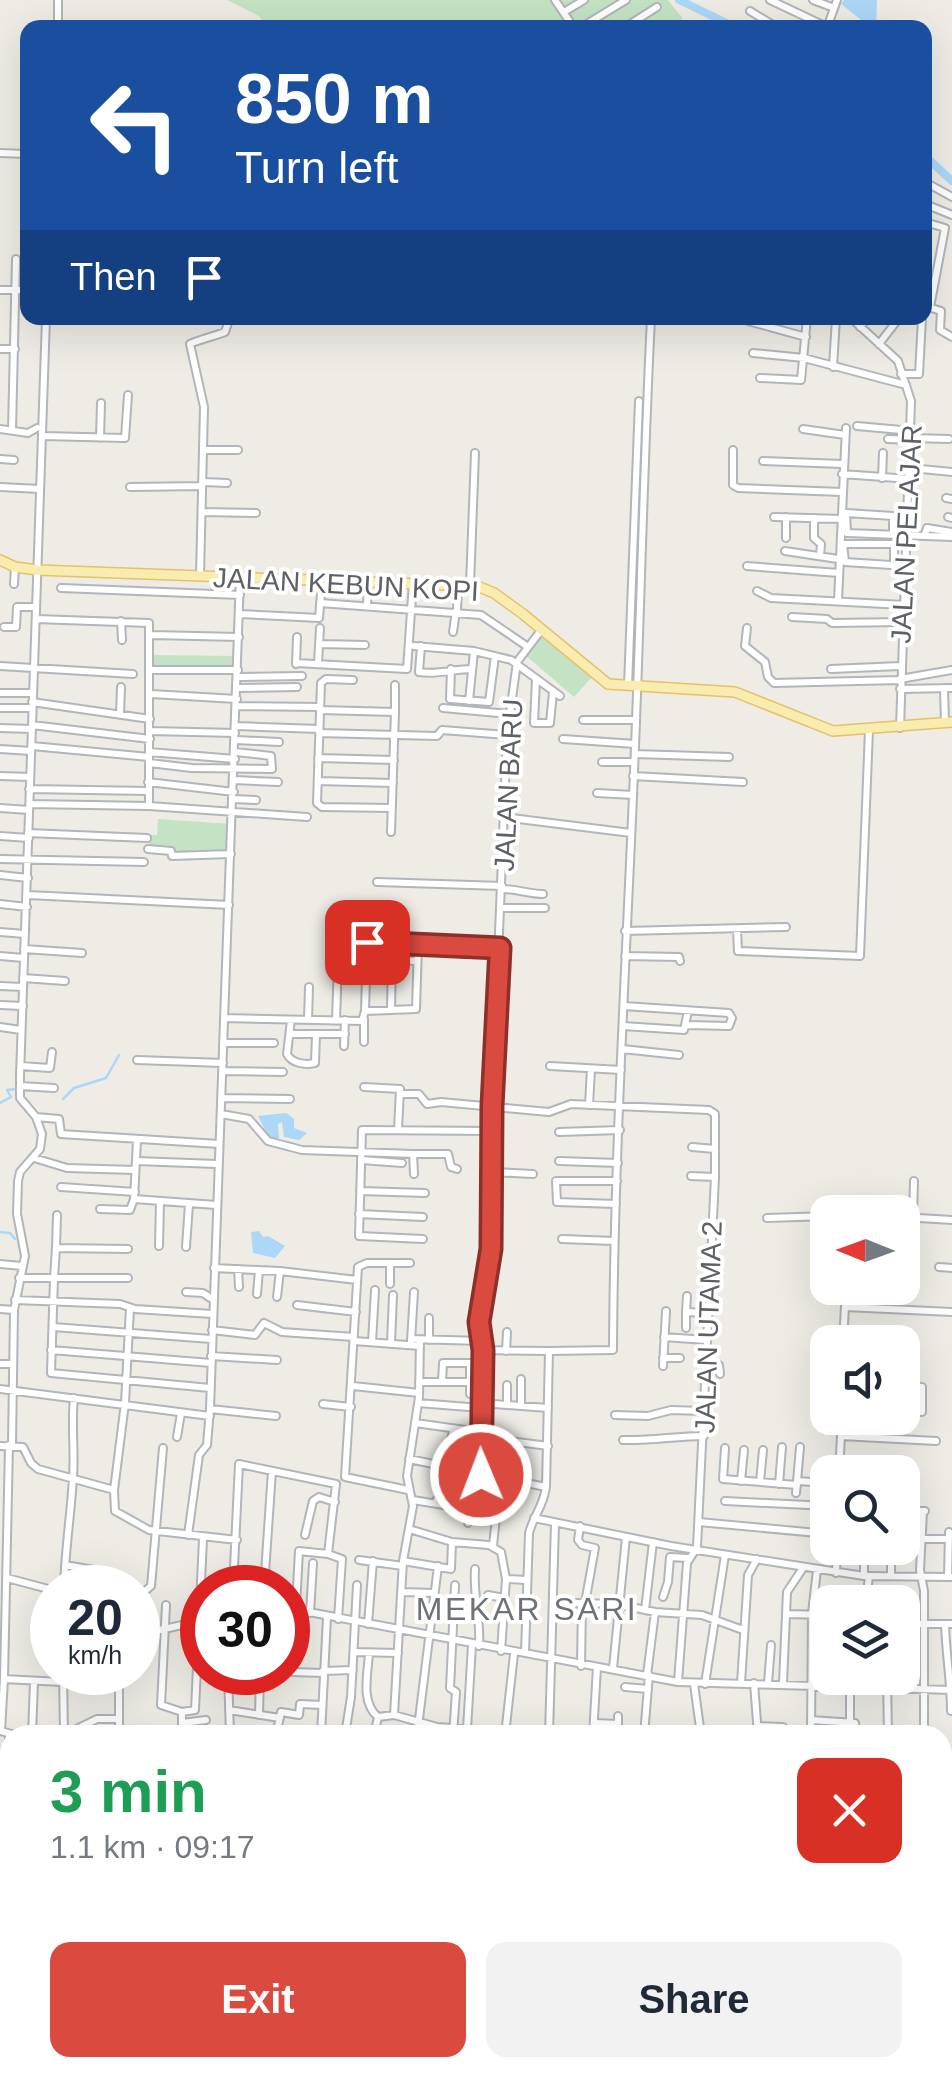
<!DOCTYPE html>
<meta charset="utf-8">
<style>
:root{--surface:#fff;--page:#f2f2f3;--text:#1f2937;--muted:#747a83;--accent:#da4a3f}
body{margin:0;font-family:Helvetica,sans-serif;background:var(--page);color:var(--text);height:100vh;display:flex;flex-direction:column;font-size:38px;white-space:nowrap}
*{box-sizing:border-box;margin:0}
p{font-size:32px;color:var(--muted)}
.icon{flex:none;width:55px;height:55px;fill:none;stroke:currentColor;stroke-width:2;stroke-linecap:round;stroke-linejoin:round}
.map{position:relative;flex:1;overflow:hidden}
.sheet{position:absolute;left:0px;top:1725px;width:952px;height:352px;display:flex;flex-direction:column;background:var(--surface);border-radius:30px 30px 0 0;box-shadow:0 10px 40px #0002}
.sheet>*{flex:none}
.guide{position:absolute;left:20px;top:20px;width:912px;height:305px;border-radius:20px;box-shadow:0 10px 40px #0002;background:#1a4fa0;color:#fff;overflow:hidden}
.needle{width:65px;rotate:271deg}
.buttons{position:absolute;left:810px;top:1195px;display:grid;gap:20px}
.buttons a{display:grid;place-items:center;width:110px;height:110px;border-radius:20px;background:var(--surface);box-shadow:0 10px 40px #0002;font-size:50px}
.speed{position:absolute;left:30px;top:1565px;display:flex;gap:20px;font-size:50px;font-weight:700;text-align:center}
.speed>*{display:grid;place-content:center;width:130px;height:130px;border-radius:50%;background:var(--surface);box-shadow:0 10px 40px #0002;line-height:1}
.speed small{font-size:25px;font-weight:400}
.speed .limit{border:15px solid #d22;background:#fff;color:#111}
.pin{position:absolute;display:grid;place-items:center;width:85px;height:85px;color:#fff;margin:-42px;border-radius:20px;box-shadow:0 5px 15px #0006}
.me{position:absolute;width:110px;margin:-55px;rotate:359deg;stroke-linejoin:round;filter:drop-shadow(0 0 8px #0008)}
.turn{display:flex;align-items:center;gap:35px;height:210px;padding:0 50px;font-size:45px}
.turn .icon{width:130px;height:130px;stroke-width:2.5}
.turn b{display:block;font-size:70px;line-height:85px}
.then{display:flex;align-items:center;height:95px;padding:0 50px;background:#0003;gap:20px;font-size:38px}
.round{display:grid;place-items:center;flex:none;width:105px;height:105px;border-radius:20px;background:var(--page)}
.summary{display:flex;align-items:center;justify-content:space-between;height:170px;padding:0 50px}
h1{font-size:60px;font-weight:800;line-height:75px;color:#1e9e55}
.button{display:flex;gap:20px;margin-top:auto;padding:20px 50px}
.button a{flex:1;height:115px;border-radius:20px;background:var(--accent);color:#fff;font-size:40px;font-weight:800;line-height:115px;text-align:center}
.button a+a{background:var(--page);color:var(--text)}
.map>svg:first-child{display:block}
.green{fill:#c4e3c4}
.water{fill:#acd7f7}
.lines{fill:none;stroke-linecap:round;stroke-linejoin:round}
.stream{stroke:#acd7f7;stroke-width:2.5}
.canal{stroke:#acd7f7;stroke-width:5}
.river{stroke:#acd7f7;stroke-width:8}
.minor-casing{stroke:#b2b5b9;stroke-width:10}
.major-casing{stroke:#e5c167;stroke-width:12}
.minor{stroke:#fff;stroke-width:6}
.major{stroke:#f8ecb0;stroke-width:9}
.route-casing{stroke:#8e3029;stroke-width:25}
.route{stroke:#da4a3f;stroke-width:18}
.labels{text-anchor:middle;stroke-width:8;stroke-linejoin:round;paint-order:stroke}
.street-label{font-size:28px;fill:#5d6064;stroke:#fff}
.quarter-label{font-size:32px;letter-spacing:2.5px;fill:#6e7276;stroke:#fff}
</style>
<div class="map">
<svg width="952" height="2076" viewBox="0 0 952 2076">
<rect width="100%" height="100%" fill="#eeece5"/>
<path class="green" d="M227 0H668L683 19 663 28H504L489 21 478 28H267L259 16Z
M541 634 592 677 574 697 524 654Z
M154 655 236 656V668L154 667Z
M158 819 231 824 229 854 150 849 148 835H157Z
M96 2068H189V2076H96Z"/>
<path class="water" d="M844 0H877L876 27H870L841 4Z
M286 1113 294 1119V1128L307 1133 299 1140 284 1137 282 1122 278 1124 279 1138H269L258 1116Z
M259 1231 263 1237 268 1236 285 1246 275 1258 253 1253 251 1232Z"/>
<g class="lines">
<path class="stream" d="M63 1099 74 1088 106 1078 119 1055
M0 1103 11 1097 7 1090 16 1089
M0 1232 10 1233 15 1239"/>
<path class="canal" d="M158 2068 168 2076
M142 2076 147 2068"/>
<path class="river" d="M679 0 737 28
M925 156 952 181
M0 2009 10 2006
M942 2064 952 2062
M414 2068 422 2076
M906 2076 931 2068"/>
<defs>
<path id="minor" d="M555 0 574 28
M770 0 827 27
M813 0 834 8
M750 11 778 28
M564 12 584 0
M58 28V0
M580 28 626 0
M624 28 657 7
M827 28 837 0
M0 153 28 154
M925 182 952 197
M925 204 952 215
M925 222 945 228 930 307
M0 290H28
M925 306 941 311 940 330 952 337
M851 318 898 361 911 401 900 728
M748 321 806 337
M860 327 868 318
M879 344 899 318
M0 349H15
M753 353 804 358 906 385
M833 367 836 318
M901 374H919L922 318
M760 378 801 380 807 318
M857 426 912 431
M0 429 28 433 37 428
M803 429 845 435
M12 430 16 259
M42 436 125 438 128 395
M100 438 101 403
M912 438 949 439
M888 439 912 440
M203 450H238
M733 450V485L738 488 842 492
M0 459 14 460
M763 461 843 464
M911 468 952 472
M842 474 910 479
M882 478 883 453
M203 482 227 483
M0 487 40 489
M130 487 202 486
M946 498 952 499
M202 512 256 513
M774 517 841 519
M948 517 952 518
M814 518V538L821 544 820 556
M893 534V516L846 513 847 533 952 537
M925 534 927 528 952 532
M786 538V517
M785 551 838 559
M894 565V544H843L845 562 906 566
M747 566 839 573
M200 576 204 407 190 344C192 342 221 334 225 332L228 323
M14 584 15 567
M470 585 475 453
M61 588 240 595
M757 591 771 598 904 605
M838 601 846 428
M320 603 481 615 528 647
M367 605 368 582
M457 611 458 584
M240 614 319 618 322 580
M792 617 827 619 832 623 903 622
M36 619 149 623V806
M121 621 122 640
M4 627H16L17 607H36
M747 628 745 646 765 662 768 677 774 683 900 680
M453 632 456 611
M151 635 239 637
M319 644 365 645
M414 646 474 651 511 660 560 696
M421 646 419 672C438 675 454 669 472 669
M296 663 407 669 413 583
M318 663 320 628
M296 664 297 637
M0 666 133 674
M451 669 450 699 489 702 495 656
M831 669 900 666
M151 670H238
M238 677 302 676
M536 679 534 723H550L553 692
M900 679 952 670
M353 680 326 679 321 683 317 803 322 807 392 808
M628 686 639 401
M237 688 297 687
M944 688 945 723
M900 689 952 688
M0 693H32
M151 694 237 699
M469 701 474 651
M32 702 150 719
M236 706 320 707
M0 708H32
M443 708 509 714
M320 710 395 712 391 832
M395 712V685
M120 714 121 687
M583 720H635
M32 725 150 739
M236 726 319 729
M0 728 32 729
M150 731 235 733
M319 733 437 736 442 730 507 735
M563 739 635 744
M236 740 279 742
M32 746 149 757
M0 749 31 751
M149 752 235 759
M635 754 729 757
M318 758 394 760
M602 762H634
M149 763 192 768 272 769 271 756 236 752
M0 776 30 777
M633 776 743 782
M234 780 278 782
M318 781 393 783
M148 782 234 792
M29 789 148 791
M597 793 633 795
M233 799 256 800
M29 804 149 806 307 817
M0 808 29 810
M503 817 631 833
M28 833 147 838
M0 836 29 838
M148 849 171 851 172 856 231 854
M0 859 144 862
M0 875 28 878
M377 882 502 886
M502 889C518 889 528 894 543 894
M28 895 229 905
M0 904 27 907
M501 908H545
M737 929 738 951 860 956 869 730
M625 931 786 927
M0 932 25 934
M24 949 82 953
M0 956 24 958
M625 956 679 957 680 961
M338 959 417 961
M23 978 65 981
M0 986 23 987
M0 1005 23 1006
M624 1006 729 1013 732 1018 729 1026 687 1025
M391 1010 392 959
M365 1011 367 941 500 948
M224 1018 362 1021 365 1011 416 1009 418 944
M291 1020 287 1054C292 1064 306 1065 315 1063L316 1034
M308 1020 309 987
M336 1021 339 933
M623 1026 684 1030 688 1011
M0 1027 21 1030
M290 1034H345
M364 1042V1019
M223 1043H274
M344 1046 345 1020
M622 1049 679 1055
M137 1060 223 1063
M21 1066 50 1068 52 1052
M550 1066 621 1070
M223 1071 283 1072
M20 1086 54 1088
M364 1087 400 1089 398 1130
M400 1094H419L427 1104 441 1102 549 1112 571 1104 709 1110 715 1114V1177L697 1547
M222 1098 290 1099
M589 1105 591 1069
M221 1114 249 1119 268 1141 302 1150 413 1154 414 1174
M36 1117 59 1119 61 1134 219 1144
M559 1132 620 1130
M137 1140 134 1199 216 1205
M692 1147 715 1149
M415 1154H448L451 1167 457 1169
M34 1158 67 1168 135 1170
M361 1160 402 1163
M136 1161 217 1164
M559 1161 618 1163
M492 1172 533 1174
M691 1176 715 1177
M61 1187 135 1192
M360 1191 425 1193
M616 1204 557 1202 556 1181H617
M100 1209 130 1210 134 1199
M359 1214 423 1217
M902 1217 952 1220
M767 1218 828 1216
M423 1239 359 1236 362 1130 492 1131
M562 1239 614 1241
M159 1246 160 1201
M186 1247 189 1204
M56 1248 57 1215
M912 1252 914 1181
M390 1263V1284
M0 1264 22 1266
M939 1267 952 1268
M214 1268 280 1271 357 1280
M238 1269 239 1287
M19 1278H54L56 1248 128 1249
M128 1278H54L51 1373 210 1388
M186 1292 203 1293 212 1299
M257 1294 259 1270
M687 1296 686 1312 707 1313
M277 1297 280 1271
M15 1300 120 1304 135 1309 212 1314
M297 1305 356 1312
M845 1307 952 1312
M130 1308 125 1403 114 1490 115 1511 149 1530 237 1540
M0 1309 14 1310
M53 1327 211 1339
M686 1328V1312
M212 1330 255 1335 264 1323 282 1332 354 1337
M664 1337 706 1340
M411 1339 483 1341
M429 1340V1318
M354 1341 420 1346
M411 1341 414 1292
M372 1342 375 1290
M843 1342 846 1288
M391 1343 393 1295
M51 1350 211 1363
M483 1350 549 1351
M506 1351 507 1332
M211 1356 277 1360
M663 1358H680
M0 1364H12
M705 1364 719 1365 720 1374
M663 1366 666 1311
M419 1382H470
M442 1382 443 1363H470V1394
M353 1386 419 1393
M902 1386 922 1387V1412H902
M0 1389 210 1416
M418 1403 481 1408
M481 1403 548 1408
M323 1404 351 1407
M507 1405V1385
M521 1406V1379
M210 1409 276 1416
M615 1415 648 1416 671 1410 703 1411
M415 1423 480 1432
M841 1436 936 1441
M177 1437 181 1413
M480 1437 548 1446
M623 1440C651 1441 676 1436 704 1436
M12 1444 14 1310 25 1256 17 1214 18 1181 20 1172 40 1149 42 1134 36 1117 20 1098V1076L46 318
M9 1445 4 1679 118 1685
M0 1446 23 1447 31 1463 38 1469 114 1490
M725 1448 723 1479 797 1485
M409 1459 546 1487
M445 1467 453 1431
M839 1472 842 1418
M741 1481 744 1450
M797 1481 828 1483
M760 1482 763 1450
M779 1484 782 1447
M408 1490 345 1477 358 1267 367 1263H410
M796 1493 800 1447
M815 1494 817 1469
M413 1500 456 1507 470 1514 468 1523
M725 1501 828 1506
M435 1503 437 1499 479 1504 483 1350 479 1322 491 1249 492 1106 507 735 517 662 542 629
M902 1511H925
M923 1511 920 1570 924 1591V1735
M534 1518 671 1546 864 1576
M699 1522 828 1534
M580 1526 578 1540 582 1545 595 1548 585 1603
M409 1529 452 1542 489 1545 501 1552 506 1579 501 1651
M949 1532 948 1577H951
M188 1535 199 1455 207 1445 210 1409 240 577
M305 1535 313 1501 319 1497 335 1502
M902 1539H949
M493 1546 496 1517
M864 1548V1576H869L866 1602
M359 1560 403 1566
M403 1561 451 1569 452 1542
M65 1565 94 1570V1588
M475 1569C473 1596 481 1620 479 1646
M836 1573 837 1548
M869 1576 948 1577
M891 1576V1548
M7 1578 52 1590
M506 1579 526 1580
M64 1588C65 1550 71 1514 73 1477 75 1449 71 1425 74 1398
M233 1588 239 1464 336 1484 328 1554
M264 1588 272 1471
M401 1592 434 1593
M488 1595 504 1598
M138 1597 151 1586 163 1448
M663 1597 668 1582 670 1557 688 1558
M838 1602V1596
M166 1605 161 1705 182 1712 195 1710 203 1539
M553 1607H569L576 1603 617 1604 655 1612 702 1615 743 1630
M288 1608 678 1682 952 1690
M645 1610 653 1542
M310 1613 313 1563
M786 1614 828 1615
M368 1624 373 1561
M902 1624H952
M945 1624C946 1655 951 1681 951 1711
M138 1632C160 1633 180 1623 202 1622
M354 1652 398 1653
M369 1653C368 1674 360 1702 378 1717
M525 1653 529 1533C534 1514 543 1508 546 1487L549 1351 613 1350C614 1165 625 980 633 796 640 636 643 477 651 318
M288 1663 293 1661 299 1551 328 1554 342 1559 338 1619
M290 1664 293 1672 323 1673
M581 1666 582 1603
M613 1668 626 1537
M323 1671 353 1670
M63 1672 64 1735
M228 1672 230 1735
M647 1675 655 1612
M887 1678 888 1735
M4 1679 1 1731 15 1735
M678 1682 687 1563 697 1547
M741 1683 748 1575 757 1559
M754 1683 758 1735
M768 1683 771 1645
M783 1683 787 1592 803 1568
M694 1684 701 1735
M705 1684 725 1555
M625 1687 648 1689
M229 1710 280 1718
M259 1715 260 1672
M394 1715 403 1561 413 1506 407 1476 419 1397 420 1340
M618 1716V1735
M378 1717 394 1715 437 1727 467 1729 472 1645
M811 1720 855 1723 857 1735
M850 1722V1687
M182 1723 206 1720
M594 1723 618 1724
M757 1726 783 1727
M740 1732H757
M9 1734 10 1777
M32 1735 34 1682
M64 1735 97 1719H117
M119 1735V1672
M182 1735V1712
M276 1735 281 1712 299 1715 300 1704 322 1705
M321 1735 327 1617
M345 1735 351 1697 357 1585
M374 1735 378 1717
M417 1735 438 1566
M453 1735 456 1692 450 1688 455 1585
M505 1735 514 1654
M549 1735 555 1523
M593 1735 597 1667
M644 1735 649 1675
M811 1735 812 1613 817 1570
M0 1827 10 1826
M942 1878 944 1882H952
M942 1910 952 1909
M942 1961 952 1959
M0 2037 10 2035
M244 2068V2076
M298 2068 300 2076
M717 2068 720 2076
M742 2068 749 2076
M768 2068 773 2076
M792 2068 796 2076
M816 2068 821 2076
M526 2074 595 2070
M5 2076 6 2065 10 2064
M31 2076V2068
M58 2076V2068
M83 2076V2068
M237 2076 238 2068
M331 2076 332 2068
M480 2076 485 2068
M501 2076 503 2068"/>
<path id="major" d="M0 560 15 567 37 570 477 586 494 593 523 614 608 684 735 692 833 731 952 722
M942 1784 952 1780
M0 1915 10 1914"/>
</defs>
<use href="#minor" class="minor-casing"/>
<use href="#major" class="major-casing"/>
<use href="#minor" class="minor"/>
<use href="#major" class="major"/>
</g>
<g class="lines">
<defs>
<path id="route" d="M367 942 500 948 492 1106 491 1249 479 1322 483 1350 481 1475"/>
</defs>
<use href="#route" class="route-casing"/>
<use href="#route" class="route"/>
</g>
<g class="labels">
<g class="street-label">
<text transform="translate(906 534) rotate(-87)" y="10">JALAN PELAJAR</text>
<text transform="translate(346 584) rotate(3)" y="10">JALAN KEBUN KOPI</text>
<text transform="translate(508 785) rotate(-87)" y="10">JALAN BARU</text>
<text transform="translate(708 1327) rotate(-88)" y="10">JALAN UTAMA 2</text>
</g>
<g class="quarter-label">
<text x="527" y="1620">MEKAR SARI</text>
</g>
</g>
</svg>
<div class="buttons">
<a><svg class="needle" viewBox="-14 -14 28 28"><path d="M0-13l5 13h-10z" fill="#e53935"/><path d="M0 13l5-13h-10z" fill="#747a83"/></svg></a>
<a><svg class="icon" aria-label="sound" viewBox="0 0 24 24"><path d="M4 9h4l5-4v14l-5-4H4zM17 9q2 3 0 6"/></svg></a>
<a><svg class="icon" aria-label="search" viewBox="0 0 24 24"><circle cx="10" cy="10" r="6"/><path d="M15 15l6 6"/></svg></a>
<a><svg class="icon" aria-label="layers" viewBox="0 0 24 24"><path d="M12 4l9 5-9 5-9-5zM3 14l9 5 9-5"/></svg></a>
</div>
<div class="speed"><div>20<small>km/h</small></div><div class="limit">30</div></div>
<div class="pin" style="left:367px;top:942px;background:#d93025"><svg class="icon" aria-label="arrive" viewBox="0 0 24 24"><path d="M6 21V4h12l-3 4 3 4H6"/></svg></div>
<svg class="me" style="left:481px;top:1475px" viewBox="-20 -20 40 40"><circle r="17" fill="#da4a3f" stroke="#fff" stroke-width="3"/><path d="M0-11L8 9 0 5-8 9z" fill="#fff"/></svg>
<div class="guide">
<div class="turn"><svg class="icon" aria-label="left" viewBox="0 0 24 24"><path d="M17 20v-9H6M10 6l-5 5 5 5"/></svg><div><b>850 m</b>Turn left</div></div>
<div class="then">Then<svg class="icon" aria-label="arrive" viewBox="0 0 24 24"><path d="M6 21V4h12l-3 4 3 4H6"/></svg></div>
</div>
<section class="sheet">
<div class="summary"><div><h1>3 min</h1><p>1.1 km · 09:17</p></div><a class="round" style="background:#d93025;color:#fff"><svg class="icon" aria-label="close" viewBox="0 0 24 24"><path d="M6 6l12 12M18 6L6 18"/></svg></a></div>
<div class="button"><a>Exit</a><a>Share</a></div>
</section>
</div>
